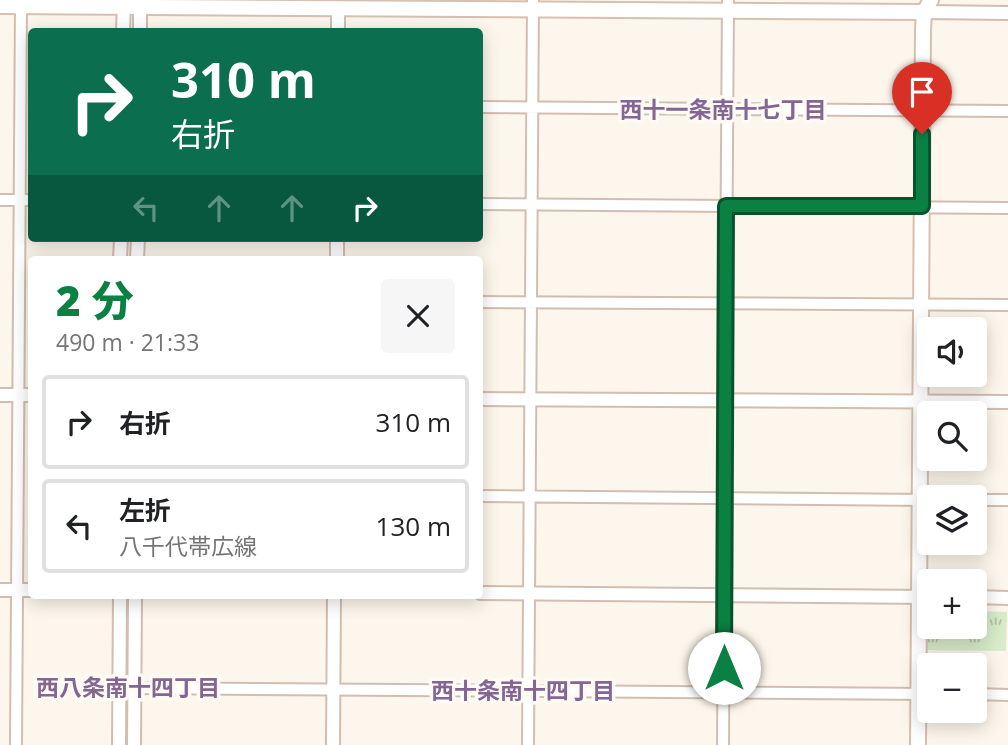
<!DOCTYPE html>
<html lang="ja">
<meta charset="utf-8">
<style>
:root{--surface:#fff;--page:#f6f6f6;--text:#202124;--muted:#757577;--line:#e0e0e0;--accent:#0b8043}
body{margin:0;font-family:"Open Sans","Noto Sans JP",sans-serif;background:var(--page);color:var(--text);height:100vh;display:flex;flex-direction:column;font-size:26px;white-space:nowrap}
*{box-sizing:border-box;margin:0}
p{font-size:23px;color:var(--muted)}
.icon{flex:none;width:38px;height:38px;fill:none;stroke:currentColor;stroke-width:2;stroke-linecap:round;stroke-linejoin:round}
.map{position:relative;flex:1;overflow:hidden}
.sheet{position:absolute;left:28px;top:256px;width:455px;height:343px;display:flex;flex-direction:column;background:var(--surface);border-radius:7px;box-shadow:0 4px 18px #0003}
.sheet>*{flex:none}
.top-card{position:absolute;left:28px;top:28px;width:455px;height:214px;border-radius:7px;box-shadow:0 4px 18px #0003;background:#0b6e4f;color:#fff;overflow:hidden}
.tools{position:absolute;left:917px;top:317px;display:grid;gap:14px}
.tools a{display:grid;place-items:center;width:70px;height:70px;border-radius:7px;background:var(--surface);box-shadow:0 4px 18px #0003;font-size:35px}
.pin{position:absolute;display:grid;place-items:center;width:60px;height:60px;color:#fff;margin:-72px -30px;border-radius:50% 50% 50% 0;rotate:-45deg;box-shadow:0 0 7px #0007}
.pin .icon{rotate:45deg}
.me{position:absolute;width:77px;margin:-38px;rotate:0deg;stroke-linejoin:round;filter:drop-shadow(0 0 5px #0008)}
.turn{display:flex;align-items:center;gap:24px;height:147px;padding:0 28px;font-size:32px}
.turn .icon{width:91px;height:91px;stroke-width:2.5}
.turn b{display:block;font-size:49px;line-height:60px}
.lanes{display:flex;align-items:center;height:66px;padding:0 28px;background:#0003;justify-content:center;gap:35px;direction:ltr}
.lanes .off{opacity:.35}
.round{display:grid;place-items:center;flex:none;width:74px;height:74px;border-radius:7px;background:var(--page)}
.summary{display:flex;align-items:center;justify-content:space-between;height:119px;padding:0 28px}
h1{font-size:42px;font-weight:800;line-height:52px;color:var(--accent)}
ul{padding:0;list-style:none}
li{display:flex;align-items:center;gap:21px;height:94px;margin:0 14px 10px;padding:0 14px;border:4px solid var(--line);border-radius:7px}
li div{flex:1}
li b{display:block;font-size:26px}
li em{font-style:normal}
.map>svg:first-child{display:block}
.grass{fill:url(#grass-tufts)}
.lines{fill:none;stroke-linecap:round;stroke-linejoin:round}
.minor-casing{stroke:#d1beb0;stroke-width:14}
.tertiary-casing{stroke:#d1beb0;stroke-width:16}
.secondary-casing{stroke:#d6c0b0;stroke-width:18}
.minor{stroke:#fff;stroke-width:10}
.tertiary{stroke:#fff;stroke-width:12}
.secondary{stroke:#fff;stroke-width:14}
.route-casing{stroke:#07532c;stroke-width:18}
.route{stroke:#0b8043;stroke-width:12}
.labels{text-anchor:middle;stroke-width:7;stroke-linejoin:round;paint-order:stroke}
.neighbourhood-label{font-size:23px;font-weight:bold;fill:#846695;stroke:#fffaf3}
</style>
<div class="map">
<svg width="1008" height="745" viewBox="0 0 1008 745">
<defs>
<pattern id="grass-tufts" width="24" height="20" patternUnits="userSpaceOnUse" patternTransform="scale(1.75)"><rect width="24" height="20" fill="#d8ecc9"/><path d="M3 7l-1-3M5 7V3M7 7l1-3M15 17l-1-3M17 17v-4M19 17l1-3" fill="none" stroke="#b4c2a5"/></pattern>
</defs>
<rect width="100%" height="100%" fill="#fdf6ec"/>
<path class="grass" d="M928 611 929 626H975V611L1007 612 1006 651 927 650Z"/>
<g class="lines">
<defs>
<path id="minor" d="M480 107 1008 111
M0 200H32
M480 204 1008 208
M480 302 1008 305
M480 496 929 500
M975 500H1008
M133 688 929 694
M975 694 1008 695
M16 745 21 6
M528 745 533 0
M723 745 728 0"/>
<path id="tertiary" d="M924 12 1008 13
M123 32 124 0
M140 32V0
M338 32V8
M120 259 121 238
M137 259 138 238
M337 259V238
M0 395H32
M480 399 1008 402
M0 590H32
M480 593 929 597
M975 597 1008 598
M119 745 120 595
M134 745 135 595
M333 745 334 595"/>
<path id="secondary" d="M0 6 924 12
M918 745 923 30 924 12 931 0"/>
</defs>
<use href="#minor" class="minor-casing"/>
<use href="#tertiary" class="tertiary-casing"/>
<use href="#secondary" class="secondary-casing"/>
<use href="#minor" class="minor"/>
<use href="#tertiary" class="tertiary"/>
<use href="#secondary" class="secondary"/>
</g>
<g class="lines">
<defs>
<path id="route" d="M724 668 726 206H922V134"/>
</defs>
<use href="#route" class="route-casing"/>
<use href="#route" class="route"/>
</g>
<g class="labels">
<g class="neighbourhood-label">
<text x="723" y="118">西十一条南十七丁目</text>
<text x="128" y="696">西八条南十四丁目</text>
<text x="523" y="699">西十条南十四丁目</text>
</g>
</g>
</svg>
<div class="tools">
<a><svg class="icon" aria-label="sound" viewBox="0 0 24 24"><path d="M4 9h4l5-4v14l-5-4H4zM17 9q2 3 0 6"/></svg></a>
<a><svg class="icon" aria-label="search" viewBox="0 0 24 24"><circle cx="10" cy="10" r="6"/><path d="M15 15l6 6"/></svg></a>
<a><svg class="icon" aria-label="layers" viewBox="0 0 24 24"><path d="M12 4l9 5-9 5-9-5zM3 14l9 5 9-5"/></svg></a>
<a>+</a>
<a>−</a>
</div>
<div class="pin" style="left:922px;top:134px;background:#d93025"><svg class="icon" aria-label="arrive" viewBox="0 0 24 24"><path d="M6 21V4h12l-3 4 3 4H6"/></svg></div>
<svg class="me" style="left:724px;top:668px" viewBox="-20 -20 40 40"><circle r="19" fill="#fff"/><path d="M0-13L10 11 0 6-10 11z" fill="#0b8043"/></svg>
<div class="top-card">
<div class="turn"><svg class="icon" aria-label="right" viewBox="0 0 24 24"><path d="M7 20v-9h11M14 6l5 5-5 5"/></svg><div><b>310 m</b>右折</div></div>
<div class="lanes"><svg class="icon off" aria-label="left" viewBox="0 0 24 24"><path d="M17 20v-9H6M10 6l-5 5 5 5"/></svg><svg class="icon off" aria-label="ahead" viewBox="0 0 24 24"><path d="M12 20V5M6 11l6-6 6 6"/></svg><svg class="icon off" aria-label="ahead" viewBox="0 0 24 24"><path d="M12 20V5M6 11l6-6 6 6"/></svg><svg class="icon" aria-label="right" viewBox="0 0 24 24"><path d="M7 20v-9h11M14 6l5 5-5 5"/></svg></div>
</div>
<section class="sheet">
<div class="summary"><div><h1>2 分</h1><p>490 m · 21:33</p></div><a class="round"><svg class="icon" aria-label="close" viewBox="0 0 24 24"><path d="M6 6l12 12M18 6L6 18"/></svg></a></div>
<ul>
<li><svg class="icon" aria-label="right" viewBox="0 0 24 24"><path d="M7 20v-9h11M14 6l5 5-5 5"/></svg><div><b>右折</b></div><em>310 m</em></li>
<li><svg class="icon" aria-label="left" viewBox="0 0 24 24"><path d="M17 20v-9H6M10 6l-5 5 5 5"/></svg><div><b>左折</b><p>八千代帯広線</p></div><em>130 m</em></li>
</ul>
</section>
</div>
